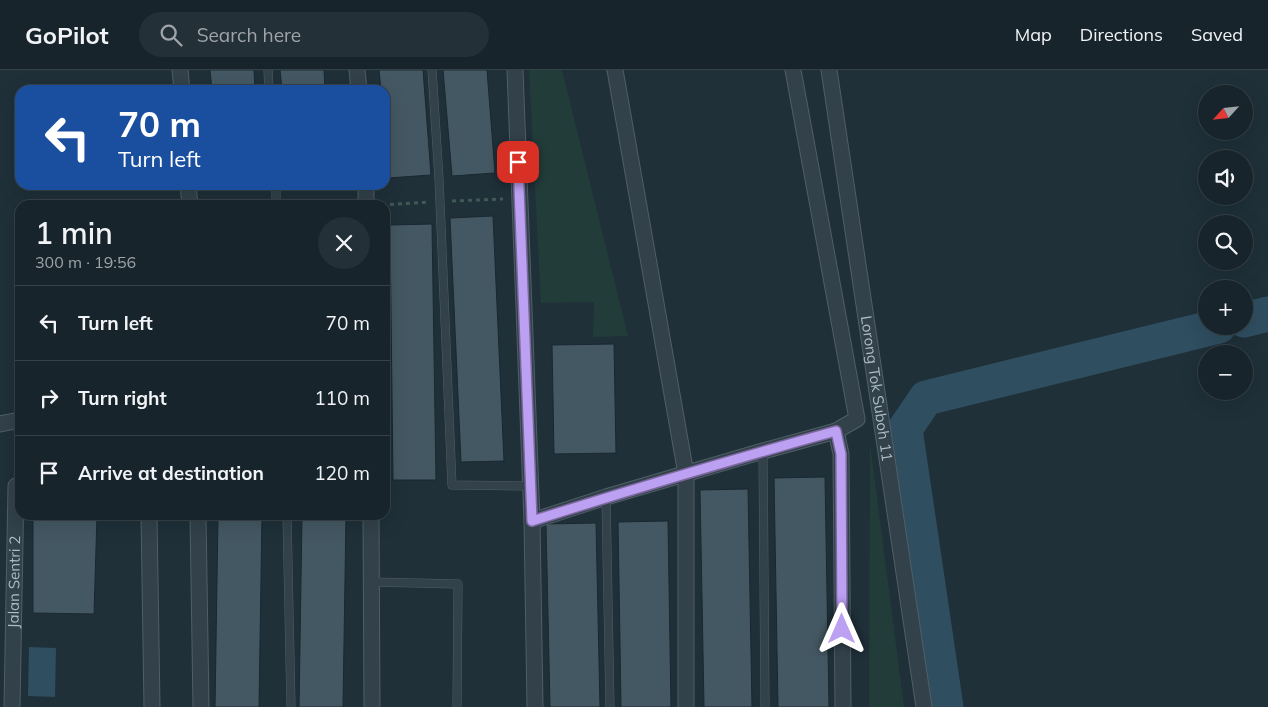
<!DOCTYPE html>
<meta charset="utf-8">
<style>
:root{--surface:#17242b;--page:#243037;--text:#f1f3f6;--muted:#9ea4a9;--line:#364147}
body{margin:0;font-family:Mulish,sans-serif;background:var(--page);color:var(--text);height:100vh;display:flex;flex-direction:column;font-size:19px;white-space:nowrap}
*{box-sizing:border-box;margin:0}
p{font-size:16px;color:var(--muted)}
.icon{flex:none;width:28px;height:28px;fill:none;stroke:currentColor;stroke-width:2;stroke-linecap:round;stroke-linejoin:round}
.map{position:relative;flex:1;overflow:hidden}
.side{position:absolute;left:15px;top:130px;width:375px;height:320px;display:flex;flex-direction:column;background:var(--surface);border-radius:15px;box-shadow:0 5px 20px #0002,0 0 0 1px var(--line)}
.side>*{flex:none}
.banner{position:absolute;left:15px;top:15px;width:375px;height:105px;border-radius:15px;box-shadow:0 5px 20px #0002,0 0 0 1px var(--line);background:#1a4fa0;color:#fff;overflow:hidden}
.needle{width:32px;rotate:243deg}
.fabs{position:absolute;left:1198px;top:15px;display:grid;gap:10px}
.fabs a{display:grid;place-items:center;width:55px;height:55px;border-radius:50%;background:var(--surface);box-shadow:0 5px 20px #0002,0 0 0 1px var(--line);font-size:25px}
.pin{position:absolute;display:grid;place-items:center;width:42px;height:42px;color:#fff;margin:-21px;border-radius:10px;box-shadow:0 2px 8px #0006}
.me{position:absolute;width:55px;margin:-28px;rotate:0deg;stroke-linejoin:round;filter:drop-shadow(0 0 4px #0008)}
.turn{display:flex;align-items:center;gap:18px;height:105px;padding:0 20px;font-size:22px}
.turn .icon{width:65px;height:65px;stroke-width:2.5}
.turn b{display:block;font-size:35px;line-height:42px}
.round{display:grid;place-items:center;flex:none;width:52px;height:52px;border-radius:26px;background:var(--page)}
.headline{display:flex;align-items:center;justify-content:space-between;height:85px;padding:0 20px}
h1{font-size:30px;font-weight:600;line-height:38px}
ul{padding:0;list-style:none}
li{display:flex;align-items:center;gap:15px;height:75px;padding:0 20px;border-top:1px solid var(--line)}
li div{flex:1}
li b{display:block;font-size:19px}
li em{font-style:normal}
header{display:flex;align-items:center;gap:30px;box-sizing:border-box;height:70px;padding:0 25px;background:var(--surface);border-bottom:1px solid var(--line)}
header strong{font-size:24px}
nav{display:flex;gap:28px;margin-inline-start:auto;font-size:18px}
.search{width:350px;height:45px;background:var(--page);display:flex;align-items:center;gap:12px;box-sizing:border-box;padding:0 18px;border-radius:28px;color:var(--muted);font-size:19px}
.map>svg:first-child{display:block}
.green{fill:#223c39}
.water{fill:#2f4e60}
.lines{fill:none;stroke-linecap:round;stroke-linejoin:round}
.river{stroke:#2f4e60;stroke-width:35}
.building{fill:#445863;stroke:#1a2830}
.service-casing{stroke:#505f67;stroke-width:9}
.minor-casing{stroke:#505f67;stroke-width:17}
.path{stroke:#405956;stroke-width:3;stroke-dasharray:4 4;stroke-linecap:butt}
.service{stroke:#32414a;stroke-width:8}
.minor{stroke:#32414a;stroke-width:15}
.route-casing{stroke:#7a689d;stroke-width:12}
.route{stroke:#bca0f2;stroke-width:9}
.labels{text-anchor:middle;stroke-width:4;stroke-linejoin:round;paint-order:stroke}
.street-label{font-size:15px;fill:#adbcc6;stroke:#18262e}
</style>
<header>
<strong>GoPilot</strong>
<div class="search"><svg class="icon" aria-label="search" viewBox="0 0 24 24"><circle cx="10" cy="10" r="6"/><path d="M15 15l6 6"/></svg>Search here</div>
<nav><a>Map</a><a>Directions</a><a>Saved</a></nav>
</header>
<div class="map">
<svg width="1268" height="637" viewBox="0 0 1268 637">
<rect width="100%" height="100%" fill="#1f3039"/>
<path class="green" d="M529 0H562L628 266 593 267 594 232 541 233Z
M870 373 904 637H869Z"/>
<path class="water" d="M29 577 56 578 55 627 28 626Z"/>
<g class="lines">
<path class="river" d="M1244 250 1268 244
M946 637 905 359 926 328 1219 256"/>
</g>
<path class="building" d="M210 0H254L255 20H212Z
M280 0H324L325 20H282Z
M379 0H423L431 105 388 108 385 71V20H381Z
M443 0H487L495 103 452 106Z
M219 115H263L219 119Z
M493 146 504 391 461 392 450 148Z
M432 154 436 410H393L390 155Z
M614 274 616 383 554 384 552 275Z
M825 407 829 637H778L774 408Z
M748 419 752 637H704L700 420Z
M33 445H97L94 544 33 543Z
M218 445H262L259 637H215Z
M302 445H346L343 637H299Z
M668 451 671 637H621L618 452Z
M596 453 600 637H550L546 454Z"/>
<g class="lines">
<defs>
<path id="service" d="M268 0 269 20
M432 0 439 109 452 415 530 416
M276 115V135
M763 381 765 637
M606 427 610 637
M287 445 291 637
M372 512 458 514 457 637"/>
<g id="minor">
<path d="M180 0 182 20"/>
<path d="M357 0 359 20"/>
<path d="M515 0 532 451 535 637"/>
<path d="M615 0 686 404V637"/>
<path id="s1" d="M829 0 924 637"/>
<path d="M188 115 190 135"/>
<path d="M366 115V135"/>
<path d="M0 354 20 350"/>
<path d="M836 361 841 384 843 637"/>
<path d="M149 445 152 637"/>
<path d="M198 445 201 637"/>
<path d="M371 445 372 637"/>
<path d="M532 451 606 427 763 381 836 361 857 349 793 0"/>
<path id="s2" d="M12 637 16 416"/>
</g>
</defs>
<use href="#service" class="service-casing"/>
<use href="#minor" class="minor-casing"/>
<path class="path" d="M452 131 503 129
M382 135 428 132"/>
<use href="#service" class="service"/>
<use href="#minor" class="minor"/>
</g>
<g class="lines">
<defs>
<path id="route" d="M518 92 532 451C633 419 734 389 836 361L841 384 842 559"/>
</defs>
<use href="#route" class="route-casing"/>
<use href="#route" class="route"/>
</g>
<g class="labels">
<g class="street-label">
<text dy="5" stroke="none"><textPath href="#s1" startOffset="322">Lorong Tok Suboh 11</textPath></text>
<text dy="5" stroke="none"><textPath href="#s2" startOffset="125">Jalan Sentri 2</textPath></text>
</g>
</g>
</svg>
<div class="fabs">
<a><svg class="needle" viewBox="-14 -14 28 28"><path d="M0-13l5 13h-10z" fill="#e53935"/><path d="M0 13l5-13h-10z" fill="#9ea4a9"/></svg></a>
<a><svg class="icon" aria-label="sound" viewBox="0 0 24 24"><path d="M4 9h4l5-4v14l-5-4H4zM17 9q2 3 0 6"/></svg></a>
<a><svg class="icon" aria-label="search" viewBox="0 0 24 24"><circle cx="10" cy="10" r="6"/><path d="M15 15l6 6"/></svg></a>
<a>+</a>
<a>−</a>
</div>
<div class="pin" style="left:518px;top:92px;background:#d93025"><svg class="icon" aria-label="arrive" viewBox="0 0 24 24"><path d="M6 21V4h12l-3 4 3 4H6"/></svg></div>
<svg class="me" style="left:842px;top:559px" viewBox="-20 -20 40 40"><path d="M0-17L14 15 0 8-14 15z" fill="#bca0f2" stroke="#fff" stroke-width="4"/></svg>
<div class="banner">
<div class="turn"><svg class="icon" aria-label="left" viewBox="0 0 24 24"><path d="M17 20v-9H6M10 6l-5 5 5 5"/></svg><div><b>70 m</b>Turn left</div></div>
</div>
<section class="side">
<div class="headline"><div><h1>1 min</h1><p>300 m · 19:56</p></div><a class="round"><svg class="icon" aria-label="close" viewBox="0 0 24 24"><path d="M6 6l12 12M18 6L6 18"/></svg></a></div>
<ul>
<li><svg class="icon" aria-label="left" viewBox="0 0 24 24"><path d="M17 20v-9H6M10 6l-5 5 5 5"/></svg><div><b>Turn left</b></div><em>70 m</em></li>
<li><svg class="icon" aria-label="right" viewBox="0 0 24 24"><path d="M7 20v-9h11M14 6l5 5-5 5"/></svg><div><b>Turn right</b></div><em>110 m</em></li>
<li><svg class="icon" aria-label="arrive" viewBox="0 0 24 24"><path d="M6 21V4h12l-3 4 3 4H6"/></svg><div><b>Arrive at destination</b></div><em>120 m</em></li>
</ul>
</section>
</div>
